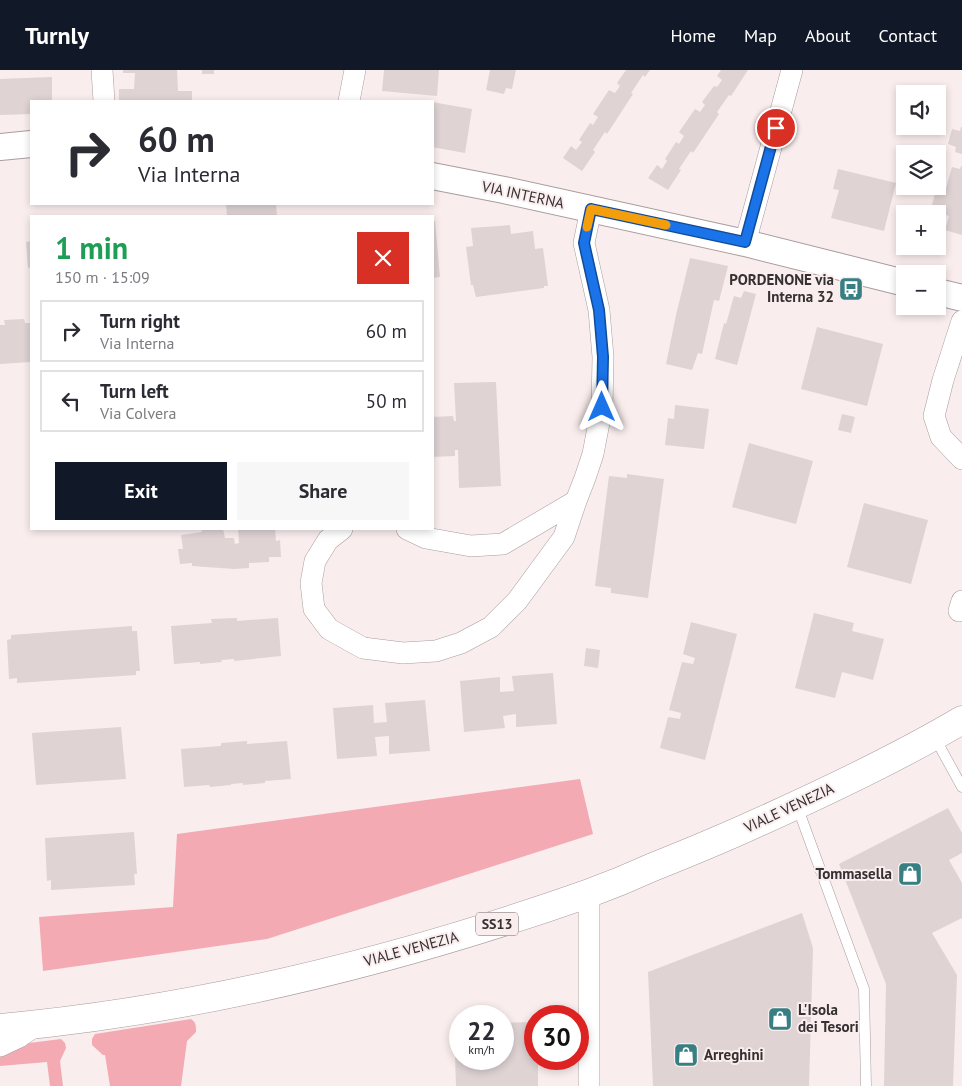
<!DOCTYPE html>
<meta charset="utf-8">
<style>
:root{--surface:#fff;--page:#f7f7f7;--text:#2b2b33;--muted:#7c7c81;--line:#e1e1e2;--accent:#111827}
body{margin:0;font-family:"PT Sans",sans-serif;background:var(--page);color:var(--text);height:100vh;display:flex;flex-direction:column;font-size:19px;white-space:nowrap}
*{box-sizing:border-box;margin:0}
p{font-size:16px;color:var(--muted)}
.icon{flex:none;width:28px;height:28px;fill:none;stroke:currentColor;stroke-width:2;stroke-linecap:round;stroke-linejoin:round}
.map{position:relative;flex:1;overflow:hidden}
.details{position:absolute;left:30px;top:145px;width:404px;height:315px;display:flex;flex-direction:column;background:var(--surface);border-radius:0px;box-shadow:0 2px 8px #0003}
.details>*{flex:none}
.banner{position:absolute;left:30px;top:30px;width:404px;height:105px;border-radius:0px;box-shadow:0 2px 8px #0003;background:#fff;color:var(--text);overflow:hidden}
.tools{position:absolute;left:896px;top:15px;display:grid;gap:10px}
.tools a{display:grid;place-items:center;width:50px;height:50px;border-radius:0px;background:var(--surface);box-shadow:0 2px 8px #0003;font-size:25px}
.speed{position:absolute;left:449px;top:935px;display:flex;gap:10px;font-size:25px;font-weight:700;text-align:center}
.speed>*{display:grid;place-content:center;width:65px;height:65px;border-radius:50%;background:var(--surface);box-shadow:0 2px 8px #0003;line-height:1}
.speed small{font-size:12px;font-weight:400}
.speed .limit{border:8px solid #d22;background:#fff;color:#111}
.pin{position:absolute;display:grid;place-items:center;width:42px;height:42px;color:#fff;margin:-21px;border:2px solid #fff;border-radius:50%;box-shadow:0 1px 5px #0007}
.me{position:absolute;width:55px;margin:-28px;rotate:0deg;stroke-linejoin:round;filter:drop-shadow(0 0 4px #0008)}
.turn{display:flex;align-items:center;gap:18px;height:105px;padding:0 25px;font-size:22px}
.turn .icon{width:65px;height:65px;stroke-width:2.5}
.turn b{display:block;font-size:35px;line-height:42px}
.round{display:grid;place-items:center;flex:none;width:52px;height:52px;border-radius:0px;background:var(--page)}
.summary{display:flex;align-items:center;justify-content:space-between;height:85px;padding:0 25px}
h1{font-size:30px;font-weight:600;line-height:38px;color:#1e9e55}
.action{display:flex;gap:10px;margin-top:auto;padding:10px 25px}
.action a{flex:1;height:58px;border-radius:0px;background:var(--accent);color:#fff;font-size:20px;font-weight:600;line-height:58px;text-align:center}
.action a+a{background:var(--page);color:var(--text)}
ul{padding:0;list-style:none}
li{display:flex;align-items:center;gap:15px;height:62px;margin:0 10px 8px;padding:0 15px;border:2px solid var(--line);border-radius:0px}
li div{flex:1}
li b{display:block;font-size:19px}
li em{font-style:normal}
header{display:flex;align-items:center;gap:30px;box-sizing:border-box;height:70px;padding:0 25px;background:var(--accent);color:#fff}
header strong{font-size:24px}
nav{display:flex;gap:28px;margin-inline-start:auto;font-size:18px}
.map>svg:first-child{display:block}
.green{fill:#f3aab3}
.building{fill:#dfd3d4}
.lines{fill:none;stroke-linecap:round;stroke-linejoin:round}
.service-casing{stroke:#a99d9e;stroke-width:11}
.minor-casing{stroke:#a99d9e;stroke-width:22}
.tertiary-casing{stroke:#a99d9e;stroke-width:28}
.primary-casing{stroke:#a99d9e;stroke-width:29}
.service{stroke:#fff;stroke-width:10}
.minor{stroke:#fff;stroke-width:21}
.tertiary{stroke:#fff;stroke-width:26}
.primary{stroke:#fff;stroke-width:28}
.route-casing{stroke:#114b97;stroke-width:12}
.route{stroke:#1a73e8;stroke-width:9}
.slow{stroke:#f59e0b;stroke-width:9}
.labels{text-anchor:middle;stroke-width:4;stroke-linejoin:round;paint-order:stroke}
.shield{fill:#faedee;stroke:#70696a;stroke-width:1}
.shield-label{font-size:14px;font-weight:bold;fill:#353031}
.street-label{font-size:15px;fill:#353031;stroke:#faedee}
.poi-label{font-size:15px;font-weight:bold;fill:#353031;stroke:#faedee;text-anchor:end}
</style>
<header>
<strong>Turnly</strong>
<nav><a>Home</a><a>Map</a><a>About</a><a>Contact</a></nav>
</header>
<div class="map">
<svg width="962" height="1016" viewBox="0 0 962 1016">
<rect width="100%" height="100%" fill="#faedee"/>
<path class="green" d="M580 709 593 764 267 869 43 901 39 847 173 837 177 764Z
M191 949C196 952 196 956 196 962L187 971 181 1016H110L105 985H103L92 975V969L95 964Z
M61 969 65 973 66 978 60 991 63 1016H50L47 992 0 996V981L13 975Z"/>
<path class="building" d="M123 0H177L178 21H192V31H119V19H134L135 3H123Z
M202 0H214V4H202Z
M384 0H439L437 26 382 21Z
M490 0H516L512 19 506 18 504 24 486 20Z
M626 0H650L645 7 643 5 631 23 633 24 607 64 605 62 593 80 595 82 582 101 563 88 571 76 576 80 582 72 579 70 590 53 593 55 598 47 593 44 609 20 615 23 620 16 617 13Z
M721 0H748L731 26 729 25 717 42 719 44 693 83 691 81 679 99 681 100 668 120 648 108 657 95 662 99 667 91 665 89 676 72 679 74 684 66 679 62 695 39 700 42 705 35 702 32 714 16 717 17 722 10 717 6Z
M52 7V31H31V44L0 45V9Z
M432 32 472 39 465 83 432 77Z
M961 57H962V84L955 82 956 77 948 74 952 59 960 61Z
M961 96H962V165L945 160 949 146 940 143 941 138 932 135 936 120 945 122 952 97 960 99Z
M838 99 896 113 884 161 831 148 839 120 833 119Z
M226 134H276L277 146H227Z
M432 151H435L440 207 432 208Z
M510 155 511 164 533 161 535 179 543 178 548 216H544V218L476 227 473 215H471L466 177 473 176 471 158 499 156Z
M31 171V197L28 198 26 172Z
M690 188 728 196 719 231 714 230 702 284 698 283 692 300 666 294 676 245Z
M744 221 756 224 737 295 715 289 724 253 726 254 734 226 741 228Z
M24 249 25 253H31V292L0 294V255H5L4 250Z
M817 257 883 274 867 336 801 319Z
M496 312 501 416 459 418 458 380H455V386L432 387V347L453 346 454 351H456L454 313Z
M675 335 709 339 704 379 665 375 668 348 674 349Z
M842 344 855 347 851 363 838 360Z
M749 373 813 391 796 454 732 437Z
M627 404 664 409 648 528 611 523V518L595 516 609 406 627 408Z
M864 433 928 450 911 514 847 497Z
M201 459H223L225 468H234L235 474 239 473 238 459H275L276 471 280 470 281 487H269V492L249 493V498L234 499 192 496V493L180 494 178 479H183L181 465 202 462Z
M814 543 854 553 852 561 884 569 873 610 842 602 835 628 795 618Z
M237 548V551L278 548 281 586 234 591V589L221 590 222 592 200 594V592L174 594 171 556 212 553 211 549Z
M691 552 737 564 705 690 660 678 668 647 680 649 681 643 669 640 682 592 693 594 695 588 683 584Z
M132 556V561H137L140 601H136V605L17 613V608L9 609 7 570 11 569V565Z
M586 578 600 580 598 598 584 596Z
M553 603 557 654 516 657V644L503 646 505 658 464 662 460 611 500 607V622L514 621 512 606Z
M425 630 430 681 389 684V666L375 667 377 686 337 689 333 638 373 635 374 653 387 652 385 633Z
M121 657 126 709 36 715 32 663Z
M247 671V674L287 671 291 709 265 711V713L243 715V713L231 714V715L210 717 209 715 184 717 181 679 221 676V673Z
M948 738 962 763V783L949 790 962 813V848L932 863 957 905 953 1016H884L886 914 839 794Z
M134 762 137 804H134L135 815 51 820V810L47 811 45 768Z
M802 843 813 878 809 1016H653L648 902Z
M535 952V989H538V1016H456L454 954 460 953V989H502V953Z"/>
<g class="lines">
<defs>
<path id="service" d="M935 668 962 717
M797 736 864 919 866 1016"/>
<path id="minor" d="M102 0 104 31
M349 31 355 0
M745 173 792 0
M962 251 943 310 934 346 941 367 962 389
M342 459 328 470 315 491 311 513 314 539 329 559 363 578 403 583 436 581 461 573 491 557 517 531 564 467 576 431 585 408 593 384 602 337 603 287 599 240 584 173 591 139
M407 459 426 468 471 476 503 474 576 431
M959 541 962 531
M589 824V1016
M0 976 19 967 35 956"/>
<path id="tertiary" d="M0 77 31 74
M432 106 504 120 745 173 905 213
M938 222 962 228"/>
<path id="primary" d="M0 958C198 940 399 890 587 824 609 816 631 807 653 797 688 783 722 769 757 753 826 722 896 689 962 650"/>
</defs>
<use href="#service" class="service-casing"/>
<use href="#minor" class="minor-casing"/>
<use href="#tertiary" class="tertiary-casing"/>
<use href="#primary" class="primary-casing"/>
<use href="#service" class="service"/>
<use href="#minor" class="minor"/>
<use href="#tertiary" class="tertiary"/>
<use href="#primary" class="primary"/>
</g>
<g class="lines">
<defs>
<path id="route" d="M602 337 603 287 599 240 584 173 591 139 745 172 776 58"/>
</defs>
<use href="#route" class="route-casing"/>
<use href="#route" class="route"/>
<path class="slow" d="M587 157 591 139 666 155"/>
</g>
<defs>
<symbol id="bus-square" viewBox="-11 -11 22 22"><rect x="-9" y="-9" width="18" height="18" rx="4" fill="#377f83" stroke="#faedee"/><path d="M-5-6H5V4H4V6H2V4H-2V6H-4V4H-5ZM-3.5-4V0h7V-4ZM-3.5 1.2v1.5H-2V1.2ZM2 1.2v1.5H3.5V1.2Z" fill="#fff"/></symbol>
<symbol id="shop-square" viewBox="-11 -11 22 22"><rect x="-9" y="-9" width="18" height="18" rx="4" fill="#377f83" stroke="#faedee"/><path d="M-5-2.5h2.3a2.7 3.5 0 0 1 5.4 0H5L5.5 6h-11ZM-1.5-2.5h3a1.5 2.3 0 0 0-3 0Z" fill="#fff"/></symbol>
</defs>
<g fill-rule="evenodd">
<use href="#bus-square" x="837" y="205" width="28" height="28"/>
<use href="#shop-square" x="896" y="790" width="28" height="28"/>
<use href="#shop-square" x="766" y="935" width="28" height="28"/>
<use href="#shop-square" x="672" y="971" width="28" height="28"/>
</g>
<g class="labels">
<rect class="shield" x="476" y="842.5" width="42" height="23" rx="4"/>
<g class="shield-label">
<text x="497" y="859">SS13</text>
</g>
<g class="street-label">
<text transform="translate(523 125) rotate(12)" y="5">VIA INTERNA</text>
<text transform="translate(789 738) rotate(-25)" y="5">VIALE VENEZIA</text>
<text transform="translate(411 879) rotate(-15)" y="5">VIALE VENEZIA</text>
</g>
<g class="poi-label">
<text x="834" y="215">PORDENONE via<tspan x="834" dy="17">Interna 32</tspan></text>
<text x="892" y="809">Tommasella</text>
<text x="798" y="945" text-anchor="start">L'Isola<tspan x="798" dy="17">dei Tesori</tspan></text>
<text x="704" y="990" text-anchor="start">Arreghini</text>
</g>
</g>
</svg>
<div class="tools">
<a><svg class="icon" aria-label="sound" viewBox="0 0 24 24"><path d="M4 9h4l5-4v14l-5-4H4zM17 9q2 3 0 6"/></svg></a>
<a><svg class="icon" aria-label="layers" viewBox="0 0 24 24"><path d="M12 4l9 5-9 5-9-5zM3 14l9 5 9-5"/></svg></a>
<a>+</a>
<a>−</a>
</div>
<div class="speed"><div>22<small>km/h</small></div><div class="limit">30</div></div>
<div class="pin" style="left:776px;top:58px;background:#d93025"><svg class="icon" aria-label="arrive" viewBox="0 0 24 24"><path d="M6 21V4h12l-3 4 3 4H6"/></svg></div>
<svg class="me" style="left:602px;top:337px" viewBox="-20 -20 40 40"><path d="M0-17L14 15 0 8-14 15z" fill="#1a73e8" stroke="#fff" stroke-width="4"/></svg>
<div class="banner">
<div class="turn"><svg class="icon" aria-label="right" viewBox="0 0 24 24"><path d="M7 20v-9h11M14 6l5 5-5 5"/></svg><div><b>60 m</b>Via Interna</div></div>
</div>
<section class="details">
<div class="summary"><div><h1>1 min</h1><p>150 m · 15:09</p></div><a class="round" style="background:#d93025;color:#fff"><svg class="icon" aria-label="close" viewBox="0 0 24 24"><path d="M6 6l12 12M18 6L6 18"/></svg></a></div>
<ul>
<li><svg class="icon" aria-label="right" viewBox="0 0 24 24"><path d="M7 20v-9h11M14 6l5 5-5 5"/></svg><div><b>Turn right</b><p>Via Interna</p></div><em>60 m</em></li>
<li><svg class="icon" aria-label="left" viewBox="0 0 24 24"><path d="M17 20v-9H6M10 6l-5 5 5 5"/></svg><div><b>Turn left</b><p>Via Colvera</p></div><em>50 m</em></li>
</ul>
<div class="action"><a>Exit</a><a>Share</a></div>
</section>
</div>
